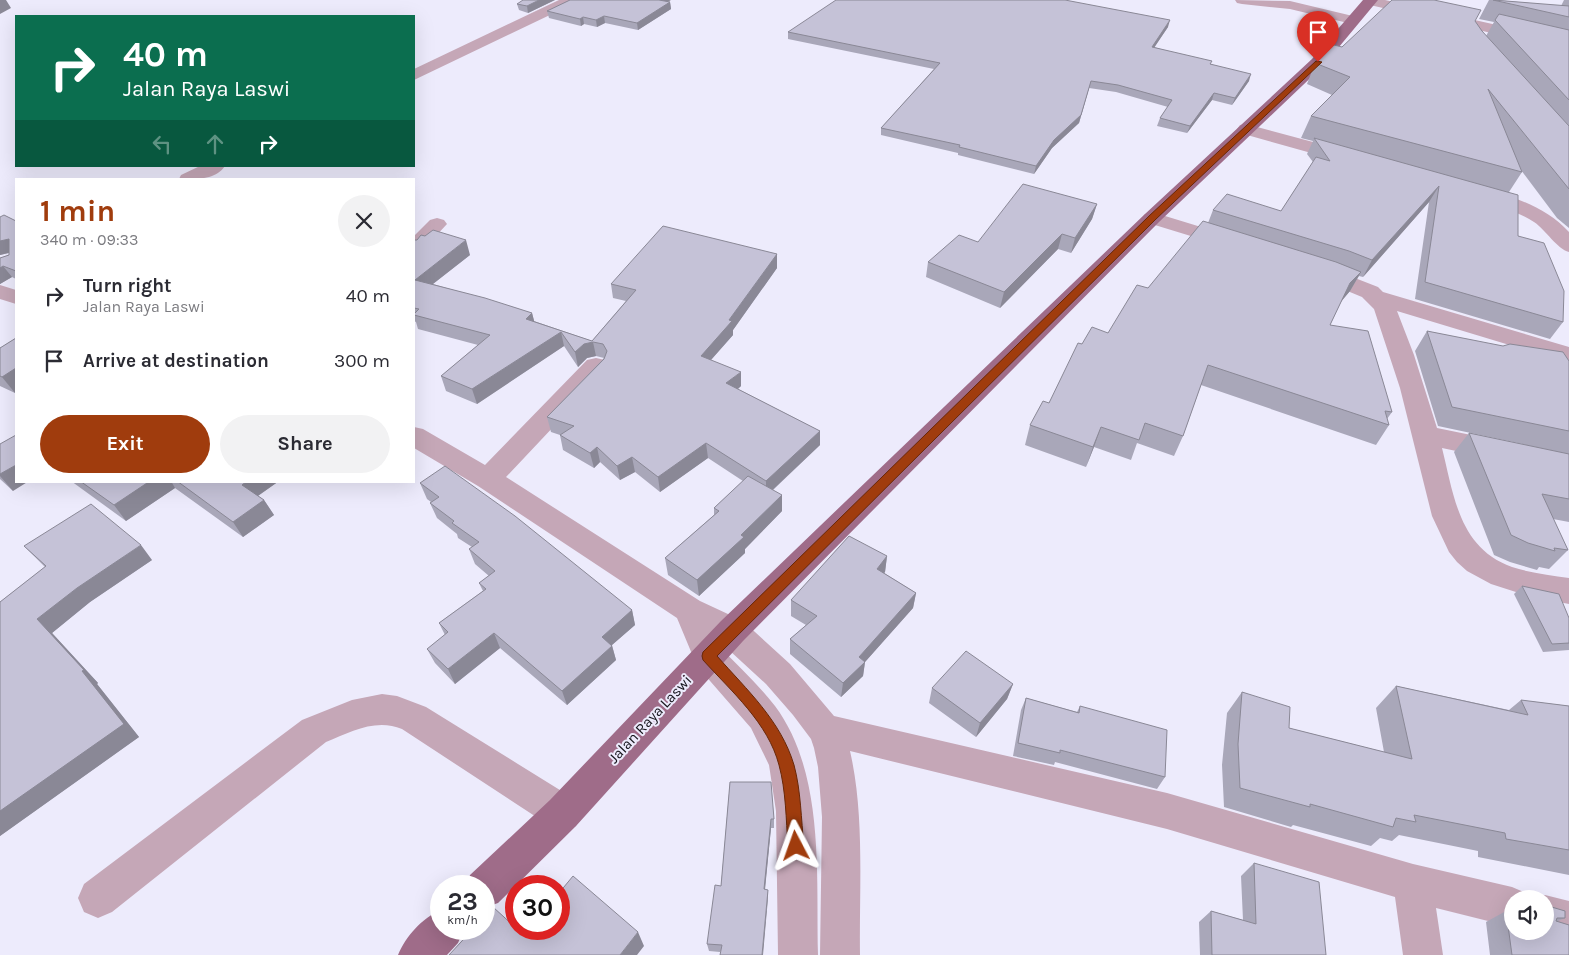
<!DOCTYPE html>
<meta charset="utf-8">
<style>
:root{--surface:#fff;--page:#f2f2f3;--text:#2b2b33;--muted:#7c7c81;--accent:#a03c0d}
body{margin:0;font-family:Karla,sans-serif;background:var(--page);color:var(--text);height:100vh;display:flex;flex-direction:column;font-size:19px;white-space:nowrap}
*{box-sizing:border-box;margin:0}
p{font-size:16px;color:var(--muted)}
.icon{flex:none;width:28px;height:28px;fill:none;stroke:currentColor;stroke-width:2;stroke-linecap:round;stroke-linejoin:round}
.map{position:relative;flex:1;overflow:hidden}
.panel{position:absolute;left:15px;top:178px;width:400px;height:305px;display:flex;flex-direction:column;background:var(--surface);border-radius:0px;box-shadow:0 5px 20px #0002}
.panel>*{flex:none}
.banner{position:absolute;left:15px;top:15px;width:400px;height:152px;border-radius:0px;box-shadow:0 5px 20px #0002;background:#0b6e4f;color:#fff;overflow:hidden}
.fabs{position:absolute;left:1504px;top:890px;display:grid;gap:10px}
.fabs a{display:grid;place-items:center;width:50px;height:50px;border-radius:50%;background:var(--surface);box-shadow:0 5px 20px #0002;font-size:25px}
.speed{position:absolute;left:430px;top:875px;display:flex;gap:10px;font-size:25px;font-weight:700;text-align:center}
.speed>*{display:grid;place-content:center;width:65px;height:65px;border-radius:50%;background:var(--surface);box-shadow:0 5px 20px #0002;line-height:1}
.speed small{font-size:12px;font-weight:400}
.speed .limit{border:8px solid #d22;background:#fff;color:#111}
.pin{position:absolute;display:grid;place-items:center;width:42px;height:42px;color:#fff;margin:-51px -21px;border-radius:50% 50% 50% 0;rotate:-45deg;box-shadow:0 0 5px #0007}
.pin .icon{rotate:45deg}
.me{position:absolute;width:55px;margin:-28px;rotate:356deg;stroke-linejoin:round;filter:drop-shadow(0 0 4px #0008)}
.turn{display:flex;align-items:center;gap:18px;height:105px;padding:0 25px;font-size:22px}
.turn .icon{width:65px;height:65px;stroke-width:2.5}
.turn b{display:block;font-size:35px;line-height:42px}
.lanes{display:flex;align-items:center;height:48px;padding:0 25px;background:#0003;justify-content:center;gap:25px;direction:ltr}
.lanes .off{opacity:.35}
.round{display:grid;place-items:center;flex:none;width:52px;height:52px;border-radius:26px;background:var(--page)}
.headline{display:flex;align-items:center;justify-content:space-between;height:85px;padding:0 25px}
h1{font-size:30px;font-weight:700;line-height:38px;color:var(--accent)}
.primary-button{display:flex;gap:10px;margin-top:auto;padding:10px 25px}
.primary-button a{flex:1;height:58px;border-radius:30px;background:var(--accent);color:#fff;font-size:20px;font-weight:700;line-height:58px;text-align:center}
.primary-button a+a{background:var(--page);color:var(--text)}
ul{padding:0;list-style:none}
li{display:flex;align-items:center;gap:15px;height:65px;padding:0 25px}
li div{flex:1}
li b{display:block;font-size:19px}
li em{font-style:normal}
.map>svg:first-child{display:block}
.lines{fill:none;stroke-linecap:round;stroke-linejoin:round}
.minor{fill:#c5a7b7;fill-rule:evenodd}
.primary{fill:#9f6c89;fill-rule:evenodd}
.wall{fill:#a9a7b9}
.shaded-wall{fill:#8a8896}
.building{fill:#c5c2d7;stroke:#8a8896}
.route{fill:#a03c0d;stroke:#682708}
.labels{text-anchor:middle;stroke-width:4;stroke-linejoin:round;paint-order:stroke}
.street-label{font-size:15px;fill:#15141b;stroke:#edebfc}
</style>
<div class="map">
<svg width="1569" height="955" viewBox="0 0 1569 955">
<rect width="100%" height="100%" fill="#edebfc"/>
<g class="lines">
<path class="minor" d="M559 0H577L575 3 414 80V69Z
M1235 0 1290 1 1357 17 1359 20 1357 23 1352 24 1290 9 1242 4 1237 3Z
M1364 0H1385L1569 41V51L1370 5 1365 4Z
M1246 124 1354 153 1356 157 1354 161 1347 163 1240 133 1237 129 1240 125Z
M200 166H225C215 181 194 179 179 179L181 175Z
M1483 189C1515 197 1546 207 1569 232V252C1557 249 1546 230 1534 222 1517 211 1496 205 1476 199L1473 195 1476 191Z
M1152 212 1237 238 1240 242 1237 246 1230 248 1145 222 1142 218 1145 214Z
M437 218 444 220 447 224 421 252 414 254V236L430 220Z
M1319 264 1378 287 1383 292 1569 347V363L1397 311 1414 355 1437 428 1569 455V475L1442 448C1454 496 1459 548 1512 567 1530 573 1550 575 1569 578V604L1528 596 1491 584 1467 571 1457 562 1449 552 1432 516 1400 388 1374 309 1362 297 1311 276 1308 271 1311 266Z
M0 285 16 290V304L0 299Z
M596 358 605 360 608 366 605 372 506 477 700 601 743 621 790 664 834 716 1167 793 1413 864 1512 887 1526 893 1528 899H1512V927L1436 908 1443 955H1403L1395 897 1167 829 850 751C865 816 859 889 860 955H820L822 817 818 767 814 748 811 739 793 715 766 684 717 639 720 647C738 666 759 685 775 706 825 773 816 875 818 955H778L776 811 769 765 751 728 697 666 677 618 478 486 414 448V427L423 429 485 465 587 360Z
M382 694 397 696 426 707 576 800 581 813 576 826 563 831 550 826 402 729C376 718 350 732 326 742L112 912 98 918 84 912 78 898 84 884 302 720 352 700Z
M1545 895 1569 901V941L1536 931H1545V899H1536Z"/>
<path class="primary" d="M1363 0H1378L1324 65 1159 222 743 641 576 826 498 903 484 908V886H466L470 875 550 800 721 621 1145 214 1312 59Z
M441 910V929H464L458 943 447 955H398C406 936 422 918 441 910Z"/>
</g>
<path class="wall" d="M555 0 528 13 519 10 517 4Z
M1489 0H1497L1561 6 1564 0H1569V228L1557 218 1521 170 1522 172 1509 192 1518 236 1563 322 1550 339 1415 299 1429 202 1363 277 1359 276 1350 291 1342 300 1330 325 1392 412 1387 419 1389 425 1376 445 1201 385 1183 436 1174 456 1137 443 1131 460 1094 447 1086 467 1025 445 1030 425 1049 403 1082 344 1108 333 1148 288 1208 223 1213 210 1281 211 1313 162 1307 154 1313 141 1301 138 1311 116 1332 95 1307 84 1315 63 1342 47 1475 21 1482 31 1486 36 1494 22 1479 19Z
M668 2H670L671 9 638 30 605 23 597 27 584 24 581 26 549 18 547 11Z
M1168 27 1154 47 1211 64 1249 81 1232 105 1212 100 1187 133 1157 126 1160 118 1168 107 1116 92 1089 88 1079 123 1052 148 1034 174 958 155V153L881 135V128L934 69 788 39V32Z
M1097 204 1092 219 1071 253 1058 249 1000 308 926 277 928 262 978 242Z
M0 217 16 221V279L12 277 0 284V258L9 255V253L0 255Z
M414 240 470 255 433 284 532 313 534 321 592 341 626 301 613 298 611 284 777 254V268L733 330V335L711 360 741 386 738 389 820 431V445L773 490 782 511 745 549V553L699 596 668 575 665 558 714 515V508L743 481 708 458 660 492 635 472 620 480 600 462 594 468 563 450 560 435 551 432 547 417 604 358 596 356 587 358 578 367 564 346 477 404 446 391 441 376 478 345 418 329 416 322 414 321Z
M1427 331 1569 361V454L1438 426 1415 351Z
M16 338V392L15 393 0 386V348Z
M1469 433 1569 454V522L1553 519 1568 550 1549 569 1539 567 1537 570 1510 562 1494 555 1454 452Z
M0 444 13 491 0 479Z
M71 481H279L258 496 264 500 274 515 243 537 175 488 126 521Z
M420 483 632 610 635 625 612 645 616 660 567 705 500 648 455 684 435 663 427 649 445 635 439 623 483 591 479 583 489 576 475 564 469 549 472 547 458 538 457 534 437 518 430 503 431 502 427 499Z
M24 546 152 560 90 602 52 633 98 683 97 684 139 737 0 836V602L45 567Z
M887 556 885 572 884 573 916 593 913 608 865 662 863 676 841 697 790 654V639L806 625 791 616V600Z
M1522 586 1569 618V650L1543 652 1514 594Z
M1013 684 1007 699 976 737 929 703 932 688Z
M1396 686 1509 710 1521 700 1569 706V875L1478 857V851L1399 835 1392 841 1380 838 1371 846 1293 825 1291 827 1224 807 1222 765 1227 713 1242 692 1289 728 1384 752 1376 708Z
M1026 698 1077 712 1080 706 1165 777 1157 789 1055 762 1054 765 1013 756 1021 710Z
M730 782 774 819V828H771L765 890H768V898L720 952 709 951 707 944 721 886Z
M1254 863 1326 955H1200L1199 922 1211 911 1243 920 1241 876Z
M1545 905 1565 918 1558 921 1569 955H1490L1486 922 1506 911 1545 931Z"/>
<path class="shaded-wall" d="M0 0H6L11 8 0 14Z
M539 0H555L528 13 527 6Z
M659 0H671L659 7Z
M670 2 671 9 638 30 637 23Z
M604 16 605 23 597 27 596 20Z
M583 17 584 24 581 26 580 19Z
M1170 20 1168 27 1150 54 1152 47Z
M1251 74 1249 81 1232 105 1235 98Z
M1091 81 1079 123 1052 148 1034 174 1036 166Z
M1214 93 1212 100 1187 133 1190 126Z
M1439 186 1429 202 1363 277 1372 260Z
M1097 204 1092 219 1071 253 1075 238Z
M1062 234 1058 249 1000 308 1004 292Z
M9 239 16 251 0 255V241Z
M466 240 470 255 420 294 415 280Z
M777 254V268L733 330V335L702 370 701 356 729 320Z
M3 266 12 277 0 284V268Z
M1361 272 1350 291 1340 303 1350 283Z
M532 313 536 328 526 319Z
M561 332 564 346 477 404 472 389Z
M593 342 596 356 587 358 578 367 575 352 584 344Z
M16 368V392L15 393 2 377Z
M741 372V386L727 398 726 383Z
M1101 427 1094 447 1086 467 1093 447Z
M820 431V445L766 496V481Z
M706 443 708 458 660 492 658 477Z
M597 447 600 462 594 468 590 453Z
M632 457 635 472 620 480 617 466Z
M16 465V481H29L13 491 0 476V474Z
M150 481H171L175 488 126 521 114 505Z
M247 481H279L252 500 242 485Z
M782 495V511L745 549V553L699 596 697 580 741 535Z
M264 500 274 515 243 537 233 522Z
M141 545 152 560 90 602 52 633 98 683 97 684 139 737 0 836V811L37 619 77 588Z
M887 556 885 572 875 584 877 569Z
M916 593 913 608 865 662 863 676 841 697 843 683 859 657Z
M632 610 635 625 605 651 602 637Z
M494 633 500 648 455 684 448 669Z
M612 646 616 660 567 705 562 691Z
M1013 684 1007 699 976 737 980 723Z
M771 819V828L764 898V889Z
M768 890V898L763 955H762Z
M638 932 644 946 637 955H620Z"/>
<path class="building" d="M523 0H539L527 6 517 4Z
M570 0H659L670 2 637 23 604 16 596 20 583 17 580 19 547 11Z
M836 0H1065L1170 20 1152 47 1212 61 1210 64 1251 74 1235 98 1214 93 1190 126 1160 118 1172 100 1118 85 1091 81 1081 115 1054 140 1036 166 959 147 960 145 881 128 940 63 788 32Z
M1392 0H1434L1481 10 1475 21 1482 31 1569 126V189L1488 89 1522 172 1311 116 1350 77 1315 63 1334 45 1342 47Z
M1493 0 1569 6V17Z
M1499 14 1569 30V100L1495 20Z
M1314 138 1518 195V236L1544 243 1564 291 1563 322 1425 282 1439 186 1372 260 1349 251 1213 210 1227 194 1281 211 1316 157 1330 161Z
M1023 184 1097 204 1075 238 1062 234 1004 292 928 262 959 235 978 242Z
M4 215 16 221V271L3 266 0 268V258L9 255V239L0 241V217Z
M1203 221 1336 262 1361 272 1350 283 1330 325 1368 331 1392 412 1385 411 1389 425 1208 365 1183 436 1145 423 1139 440 1101 427 1093 447 1030 425 1043 401 1049 403 1078 343 1082 344 1092 327 1108 333 1137 285 1148 288Z
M663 226 777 254 729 320 732 321 701 356 741 372 726 383 820 431 766 481 706 443 658 477 632 457 617 466 597 447 590 453 560 435 574 426 547 417 604 359 607 351 603 344 593 342 584 344 575 352 561 332 472 389 441 376 490 335 414 315V314L419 309 414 308V240H417L421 235 425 236 433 230 466 240 415 280 485 298 532 313 526 319 592 341 636 290 611 284Z
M1427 331 1503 346 1510 344 1563 352 1569 361V431L1452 407Z
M16 338V369V368L2 377 0 376V348Z
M1469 433 1569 454V499L1542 494 1568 550 1554 548 1555 551 1528 543 1511 535Z
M16 435V465L0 474V444Z
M445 466 515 516 632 610 602 637 612 646 562 691 494 633 448 669 427 649 448 632 439 623 486 589 479 583 495 571 469 549 479 542 452 523 454 521 430 503 439 497 420 483Z
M748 476 782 495 741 535 744 537 697 580 665 558 719 511 714 508Z
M80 481H150L114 505Z
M177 481H247L242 485 264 500 233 522Z
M91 504 141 545 77 588 37 619 84 670 82 671 124 724 0 811V602L46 566 24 546Z
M849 536 887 556 877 569 916 593 859 657 865 662 843 683 790 639 817 616 791 600Z
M1522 586 1559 594 1569 618V643L1552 644Z
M966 651 1013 684 980 723 932 688Z
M1396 686 1528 715 1521 700 1569 706V850L1506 839 1505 833 1414 815 1416 822 1396 818 1393 827 1310 804V807L1240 788 1238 744 1242 692 1290 707 1289 728 1412 759Z
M1026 698 1079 713 1080 706 1167 730 1165 777 1060 750V753L1018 743Z
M730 782H771L774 819H771L764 889 768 890 762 955H720L722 945 707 944 715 885 721 886Z
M1254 863 1319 882 1326 955H1212L1211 911 1256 924Z
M573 876 638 932 620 955H449L473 929H484V917L493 907 516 928V929H517L523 934 527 929H559V893Z
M1545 905 1565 911V918H1557L1556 921 1569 925V955H1512L1506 911 1512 912V931H1545Z"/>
<path class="route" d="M1316 61 1322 62 1155 220 717 656C747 690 781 721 794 765 801 791 801 819 804 846L802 851 796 853 791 851 788 846C786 819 786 791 779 765 768 723 732 692 703 660L702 656 703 652 1149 216Z"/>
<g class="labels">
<g class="street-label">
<text transform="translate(650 719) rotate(-47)" y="5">Jalan Raya Laswi</text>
</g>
</g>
</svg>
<div class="fabs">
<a><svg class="icon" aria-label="sound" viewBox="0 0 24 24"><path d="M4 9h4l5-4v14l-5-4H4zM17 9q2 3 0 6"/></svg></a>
</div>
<div class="speed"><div>23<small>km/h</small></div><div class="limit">30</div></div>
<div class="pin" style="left:1318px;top:62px;background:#d93025"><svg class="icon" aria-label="arrive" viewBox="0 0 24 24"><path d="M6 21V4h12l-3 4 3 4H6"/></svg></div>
<svg class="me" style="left:796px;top:846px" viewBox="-20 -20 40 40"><path d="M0-17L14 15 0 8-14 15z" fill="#a03c0d" stroke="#fff" stroke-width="4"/></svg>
<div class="banner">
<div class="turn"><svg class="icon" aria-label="right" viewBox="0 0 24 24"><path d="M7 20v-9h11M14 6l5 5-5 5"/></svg><div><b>40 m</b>Jalan Raya Laswi</div></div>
<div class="lanes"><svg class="icon off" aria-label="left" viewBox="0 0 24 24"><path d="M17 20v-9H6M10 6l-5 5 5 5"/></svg><svg class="icon off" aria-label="ahead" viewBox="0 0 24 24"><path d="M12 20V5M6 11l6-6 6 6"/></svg><svg class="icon" aria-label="right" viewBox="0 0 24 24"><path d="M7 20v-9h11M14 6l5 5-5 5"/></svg></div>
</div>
<section class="panel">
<div class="headline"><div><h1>1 min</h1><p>340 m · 09:33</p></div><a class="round"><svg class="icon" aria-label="close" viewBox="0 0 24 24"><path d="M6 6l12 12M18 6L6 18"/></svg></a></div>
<ul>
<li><svg class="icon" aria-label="right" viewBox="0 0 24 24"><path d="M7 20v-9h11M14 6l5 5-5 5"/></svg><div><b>Turn right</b><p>Jalan Raya Laswi</p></div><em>40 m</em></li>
<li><svg class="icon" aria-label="arrive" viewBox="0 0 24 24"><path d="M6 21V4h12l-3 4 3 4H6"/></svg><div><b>Arrive at destination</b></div><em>300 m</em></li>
</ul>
<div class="primary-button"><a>Exit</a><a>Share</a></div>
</section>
</div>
